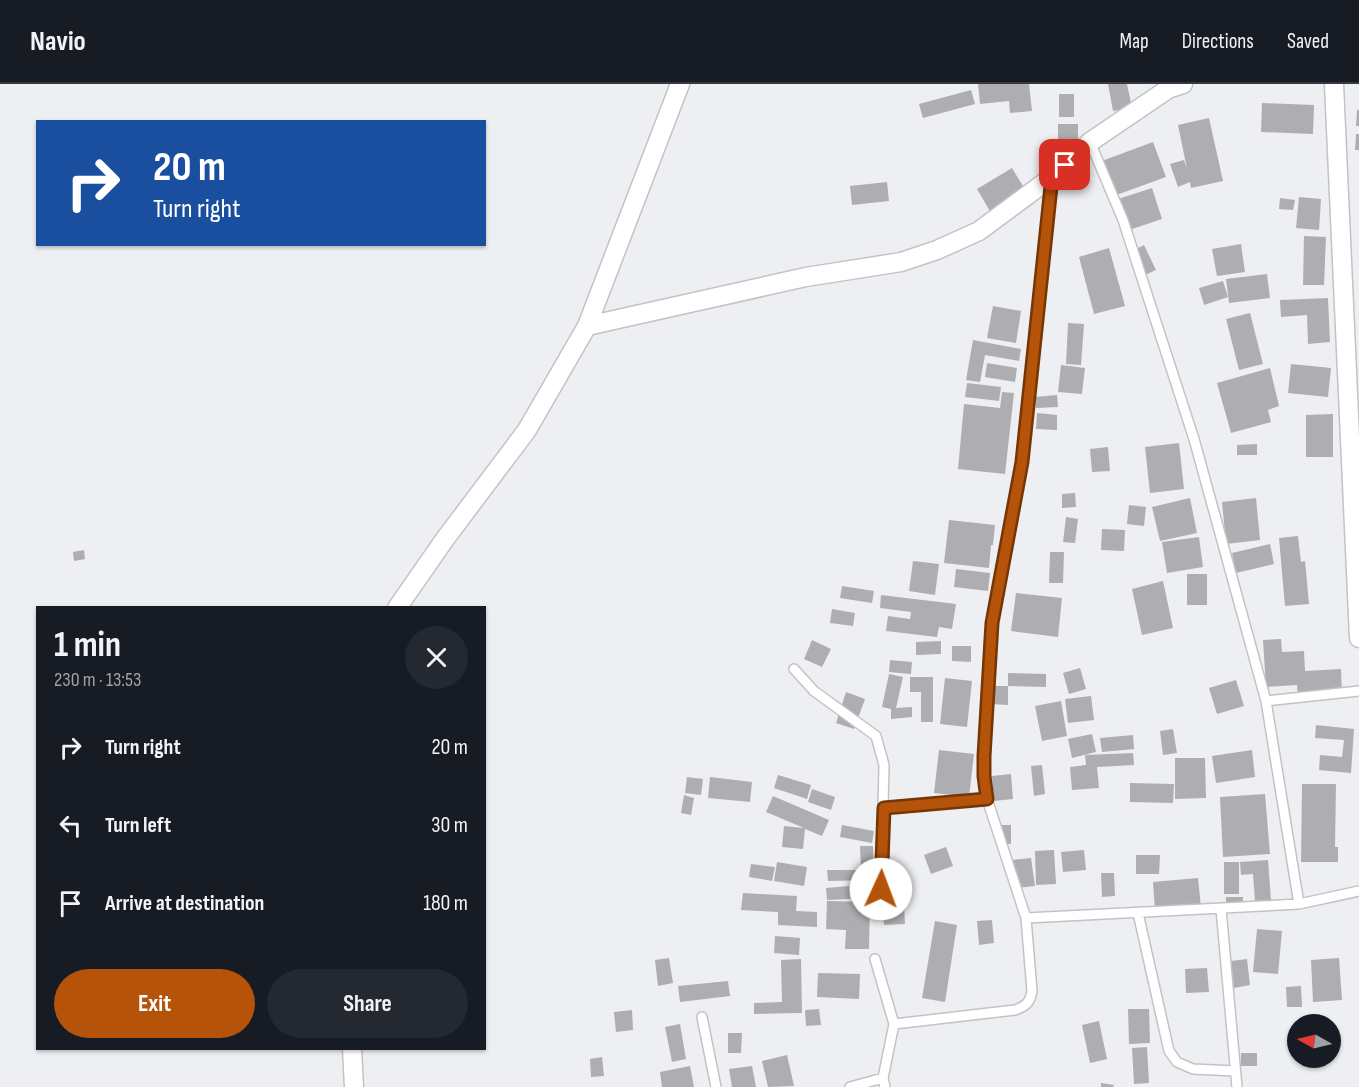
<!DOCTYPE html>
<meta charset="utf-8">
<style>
:root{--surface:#171b24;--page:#242831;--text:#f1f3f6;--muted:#9ea1a6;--line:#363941;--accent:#b45309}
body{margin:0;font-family:"Sofia Sans Condensed",sans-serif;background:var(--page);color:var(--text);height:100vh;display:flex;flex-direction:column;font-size:22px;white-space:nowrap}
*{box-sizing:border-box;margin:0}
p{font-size:20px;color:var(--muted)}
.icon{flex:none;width:33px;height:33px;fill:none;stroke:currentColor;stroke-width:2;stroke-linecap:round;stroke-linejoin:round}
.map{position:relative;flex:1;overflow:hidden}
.sheet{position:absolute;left:36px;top:522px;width:450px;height:444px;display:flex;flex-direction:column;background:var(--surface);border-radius:0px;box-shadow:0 2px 4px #0004}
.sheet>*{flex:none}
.top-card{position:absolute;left:36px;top:36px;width:450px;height:126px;border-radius:0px;box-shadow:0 2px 4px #0004;background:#1a4fa0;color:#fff;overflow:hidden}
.needle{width:39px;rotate:278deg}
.buttons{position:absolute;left:1287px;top:930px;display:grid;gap:12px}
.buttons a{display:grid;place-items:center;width:54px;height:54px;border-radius:50%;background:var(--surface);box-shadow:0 2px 4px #0004;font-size:30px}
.pin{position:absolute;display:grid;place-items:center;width:51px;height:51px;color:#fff;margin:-26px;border-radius:12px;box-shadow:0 3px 9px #0006}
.me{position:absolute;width:66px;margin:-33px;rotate:2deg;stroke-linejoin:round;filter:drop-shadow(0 0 4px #0008)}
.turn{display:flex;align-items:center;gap:21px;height:126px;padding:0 18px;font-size:27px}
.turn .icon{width:78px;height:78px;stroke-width:2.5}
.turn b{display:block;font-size:42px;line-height:51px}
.round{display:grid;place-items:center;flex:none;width:63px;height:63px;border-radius:32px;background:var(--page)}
.overview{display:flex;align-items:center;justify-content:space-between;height:102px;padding:0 18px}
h1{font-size:36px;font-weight:700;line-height:45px}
.button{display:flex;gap:12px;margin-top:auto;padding:12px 18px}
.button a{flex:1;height:69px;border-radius:36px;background:var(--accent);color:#fff;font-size:24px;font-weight:700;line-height:69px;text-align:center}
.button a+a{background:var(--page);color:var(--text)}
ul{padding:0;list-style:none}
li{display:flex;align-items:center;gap:18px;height:78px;padding:0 18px}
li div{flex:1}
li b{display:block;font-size:22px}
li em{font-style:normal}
header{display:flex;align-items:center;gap:36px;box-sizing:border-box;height:84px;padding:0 30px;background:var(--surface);border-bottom:2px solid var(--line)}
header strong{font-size:28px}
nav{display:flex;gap:33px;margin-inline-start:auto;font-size:21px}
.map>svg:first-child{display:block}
.building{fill:#aeaeb2}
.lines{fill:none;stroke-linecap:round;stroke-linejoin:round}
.lane-casing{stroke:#c3c3c7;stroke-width:12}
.street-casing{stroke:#c3c3c7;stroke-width:21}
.lane{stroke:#fff;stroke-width:9}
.street{stroke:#fff;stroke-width:18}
.route-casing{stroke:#753606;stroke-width:15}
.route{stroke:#b45309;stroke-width:10}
</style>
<header>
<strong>Navio</strong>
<nav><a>Map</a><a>Directions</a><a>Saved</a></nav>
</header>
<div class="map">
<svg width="1359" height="1003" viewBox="0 0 1359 1003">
<rect width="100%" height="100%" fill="#eeeff2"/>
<path class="building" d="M978 0H1029L1032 27 1010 29 1009 17 980 20Z
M1108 0H1127L1132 24 1113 27Z
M971 6 975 20 923 34 919 20Z
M1059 10H1074V33H1059Z
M1262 19 1314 21 1313 50 1261 48Z
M1357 26H1359V42H1356Z
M1209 34 1223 97 1191 104 1190 98 1178 103 1170 80 1184 76 1187 85 1178 41Z
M1058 40H1078V66H1058Z
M1356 50H1359V66H1355Z
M1153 58 1166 93 1111 113 1099 78Z
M1012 84 1029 112 994 134 977 105Z
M887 98 889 117 852 121 850 102Z
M1152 104 1162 135 1126 147 1115 116Z
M1299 113 1321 115 1319 146 1296 144Z
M1280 114 1295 116 1293 126 1279 125Z
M1304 152 1326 153 1324 201H1303Z
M1241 160 1245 188 1217 192 1212 165Z
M1144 161 1156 186 1143 192 1132 167Z
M1109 164 1125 222 1094 230 1079 173Z
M1267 190 1270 214 1229 219 1226 195Z
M1223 197 1228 213 1204 221 1199 204Z
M1328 214 1330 258 1308 260 1307 231 1281 233 1280 216Z
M993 222 1021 227 1016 259 987 254Z
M1250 229 1263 280 1239 286 1226 235Z
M1068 239 1084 240 1081 281 1066 280Z
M973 256 1021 265 1019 277 985 271 980 298 966 296Z
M987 279 1017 284 1015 298 985 293Z
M1291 280 1331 284 1328 313 1288 309Z
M1061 281 1085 284 1082 310 1058 308Z
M1270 284 1279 322 1268 326 1271 338 1231 349 1217 299Z
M967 299 1001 303 999 317 965 313Z
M1002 308 1014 309 1005 390 958 385 964 320 1000 324Z
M1057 311 1058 323 1036 324 1035 313Z
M1037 329 1057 331V346L1036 345Z
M1333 330V373H1306V331Z
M1179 359 1184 405 1150 409 1145 363Z
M1257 360V371H1237V361Z
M1108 363 1110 387 1092 388 1090 365Z
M1075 409 1076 423 1062 424V410Z
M1190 414 1197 449 1160 457 1152 423Z
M1256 414 1260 456 1226 460 1222 418Z
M1129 421 1146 423 1144 442 1127 440Z
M1066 433 1078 435 1075 459 1063 458Z
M949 436 995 441 993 461H991L989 484 944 479Z
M1102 445 1125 446 1124 467 1101 466Z
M1298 452 1301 478 1305 477 1309 520 1285 522 1279 454Z
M1199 453 1203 483 1167 489 1162 458Z
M1270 460 1274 480 1236 489 1232 469Z
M84 466 85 475 74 477 73 468Z
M1050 468H1064L1063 499H1049Z
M913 477 939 480 935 511 909 507Z
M956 485 990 489 988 507 954 503Z
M1187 490H1207V521H1187Z
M1163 497 1173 544 1142 551 1132 505Z
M842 502 874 507 872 519 840 514Z
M1016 509 1062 514 1058 553 1011 547Z
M881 511 956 520 952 545 939 543 937 553 886 547 888 532 910 535 911 528 880 524Z
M832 525 855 529 853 542 830 539Z
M1281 555 1282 568 1304 567 1305 587 1341 585 1342 613 1298 615 1297 601 1266 603 1263 556Z
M812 556 831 565 822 583 804 575Z
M941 557V570L916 571V558Z
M952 562H971V578L952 577Z
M890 576 912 578 911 590 889 588Z
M1080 584 1086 605 1069 610 1063 589Z
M1008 589 1046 590V603L1008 602Z
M889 590 903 593 896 624 912 623V633L891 635V625L882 623Z
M910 593H933V638H921V608H910Z
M945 594 972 597 967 643 940 640Z
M1236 596 1244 622 1217 630 1209 604Z
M991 602H1008V621L991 620Z
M846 608 865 615 854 645 836 639Z
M1091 612 1094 636 1068 639 1065 615Z
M1061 617 1067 652 1042 657 1035 622Z
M1316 641 1354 645 1351 689 1319 686 1320 671 1342 673 1344 656 1315 654Z
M1173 645 1177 669 1163 671 1160 647Z
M1092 650 1096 668 1072 674 1068 655Z
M1133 651 1134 665 1102 668 1100 654Z
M939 666 974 670 969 713 934 709Z
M1252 666 1255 693 1216 699 1212 672Z
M1133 669 1134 681 1097 683 1099 704 1072 706 1070 683 1086 681 1085 671Z
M1175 674H1205L1206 714 1175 715Z
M1042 681 1045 710 1034 712 1031 682Z
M1011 690 1013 715 994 717 992 692Z
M778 691 811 701 807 715 774 704Z
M687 693 703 695 701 711 685 709Z
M710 693 752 698 750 718 708 714Z
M1130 699 1174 700 1173 719 1130 718Z
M1302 700H1336L1335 763H1338V778H1301Z
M812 705 835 713 831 726 808 718Z
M1265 710 1270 770 1223 773 1220 713Z
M684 711 694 714 691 731 681 729Z
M773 712 829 736 822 752 805 745 803 765 782 763 784 742 804 744 766 728Z
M842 741 874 747 872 759 840 753Z
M1000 741H1011V760H1000Z
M860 762H873L874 796 828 797 827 786H861Z
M946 763 953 782 931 790 924 771Z
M1054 766 1056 800 1036 801 1035 767Z
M1084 766 1086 786 1063 788 1061 768Z
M1136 771H1160L1159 790H1136Z
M1031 774 1035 802 1015 804 1012 776Z
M1268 776 1271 816 1255 817 1253 790 1241 791 1240 778Z
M777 778 807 783 804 802 774 797Z
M1224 778H1239V810H1224Z
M751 780 775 783 772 797 749 793Z
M1101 789H1114L1115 812 1102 813Z
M1198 794 1201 823 1155 826 1153 798Z
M849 802 850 815 827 816 826 804Z
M903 804 905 840 884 841 881 806Z
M743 809 797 812 796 827 817 828V843L778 841V828L741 826Z
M1226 813H1243V823L1226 824Z
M827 817 870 818 869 865H845L846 846 826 845Z
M992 836 994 859 979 861 977 837Z
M935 837 957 841 945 918 922 914Z
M1257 845 1282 847 1278 890 1253 888Z
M775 852 800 854 799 871 774 869Z
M669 874 673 899 658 902 655 876Z
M1339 874 1342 916 1313 918 1311 876Z
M801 875 802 929 754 930V919L782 918 781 876Z
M1247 875 1250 901 1234 904 1231 877Z
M1207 884 1209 908 1186 909 1185 885Z
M818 889 860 890 859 915 817 913Z
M728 897 730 912 680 918 678 902Z
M1301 902 1302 923H1287L1286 903Z
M819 925 821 941 806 942 805 926Z
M1128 925H1149L1150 959 1129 960Z
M632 926 633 946 616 948 614 928Z
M1099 937 1107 975 1090 979 1082 941Z
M680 940 686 975 672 978 665 943Z
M728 949H742L741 969H728Z
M1147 963 1149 999 1134 1000 1132 964Z
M1241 969H1257V982H1241Z
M787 971 794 1002 768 1003 762 977Z
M602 973 604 992 591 993 590 975Z
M690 982 694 1003H662L660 988Z
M752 982 756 1003H732L729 985Z
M1101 999 1114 1001 1113 1003H1101Z"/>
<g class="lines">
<defs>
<path id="lane" d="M1090 58 1123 136 1194 355 1266 617 1299 820
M794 585 814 607 876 652 884 681 881 805
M1266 617 1359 607
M883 724 987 715
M1221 825 1237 1003
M1138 829 1169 967 1177 978 1193 985 1235 987
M1026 834 1299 820 1359 807
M875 875 894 940 883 994
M702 933 716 1003
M894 940 1015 926C1026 922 1030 919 1032 907L1026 834 987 715 984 692 992 539 1022 378 1052 93
M850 1003 883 994 885 1003"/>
<path id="street" d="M1334 0 1359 554
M587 242 680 0
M397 524 445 455 527 346 587 242 806 193 901 178 937 166 979 147 1052 93 1090 58 1168 5 1183 0
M352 964 354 1003"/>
</defs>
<use href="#lane" class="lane-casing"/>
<use href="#street" class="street-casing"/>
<use href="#lane" class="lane"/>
<use href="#street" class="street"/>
</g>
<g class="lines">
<defs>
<path id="route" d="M881 805 884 724 987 715 984 692V672L992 539 1022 378 1052 93 1065 81"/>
</defs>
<use href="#route" class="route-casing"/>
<use href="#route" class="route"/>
</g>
</svg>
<div class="buttons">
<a><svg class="needle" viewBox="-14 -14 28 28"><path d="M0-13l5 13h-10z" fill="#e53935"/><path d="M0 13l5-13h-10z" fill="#9ea1a6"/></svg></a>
</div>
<div class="pin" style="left:1065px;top:81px;background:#d93025"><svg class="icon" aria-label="arrive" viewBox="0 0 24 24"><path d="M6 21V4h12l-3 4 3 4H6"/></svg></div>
<svg class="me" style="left:881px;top:805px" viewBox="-20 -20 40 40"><circle r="19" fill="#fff"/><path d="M0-13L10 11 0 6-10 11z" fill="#b45309"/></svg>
<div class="top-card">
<div class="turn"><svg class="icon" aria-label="right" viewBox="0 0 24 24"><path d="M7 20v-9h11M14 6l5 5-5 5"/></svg><div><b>20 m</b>Turn right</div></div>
</div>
<section class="sheet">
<div class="overview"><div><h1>1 min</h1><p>230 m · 13:53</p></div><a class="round"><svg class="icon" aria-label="close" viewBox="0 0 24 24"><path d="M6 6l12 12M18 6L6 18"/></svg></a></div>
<ul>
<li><svg class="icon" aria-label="right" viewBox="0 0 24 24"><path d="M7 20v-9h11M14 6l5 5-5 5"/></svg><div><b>Turn right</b></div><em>20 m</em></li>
<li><svg class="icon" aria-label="left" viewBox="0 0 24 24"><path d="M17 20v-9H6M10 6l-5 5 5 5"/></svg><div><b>Turn left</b></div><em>30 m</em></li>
<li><svg class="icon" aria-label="arrive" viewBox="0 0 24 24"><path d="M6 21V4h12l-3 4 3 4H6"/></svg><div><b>Arrive at destination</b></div><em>180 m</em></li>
</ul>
<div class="button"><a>Exit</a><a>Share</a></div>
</section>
</div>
